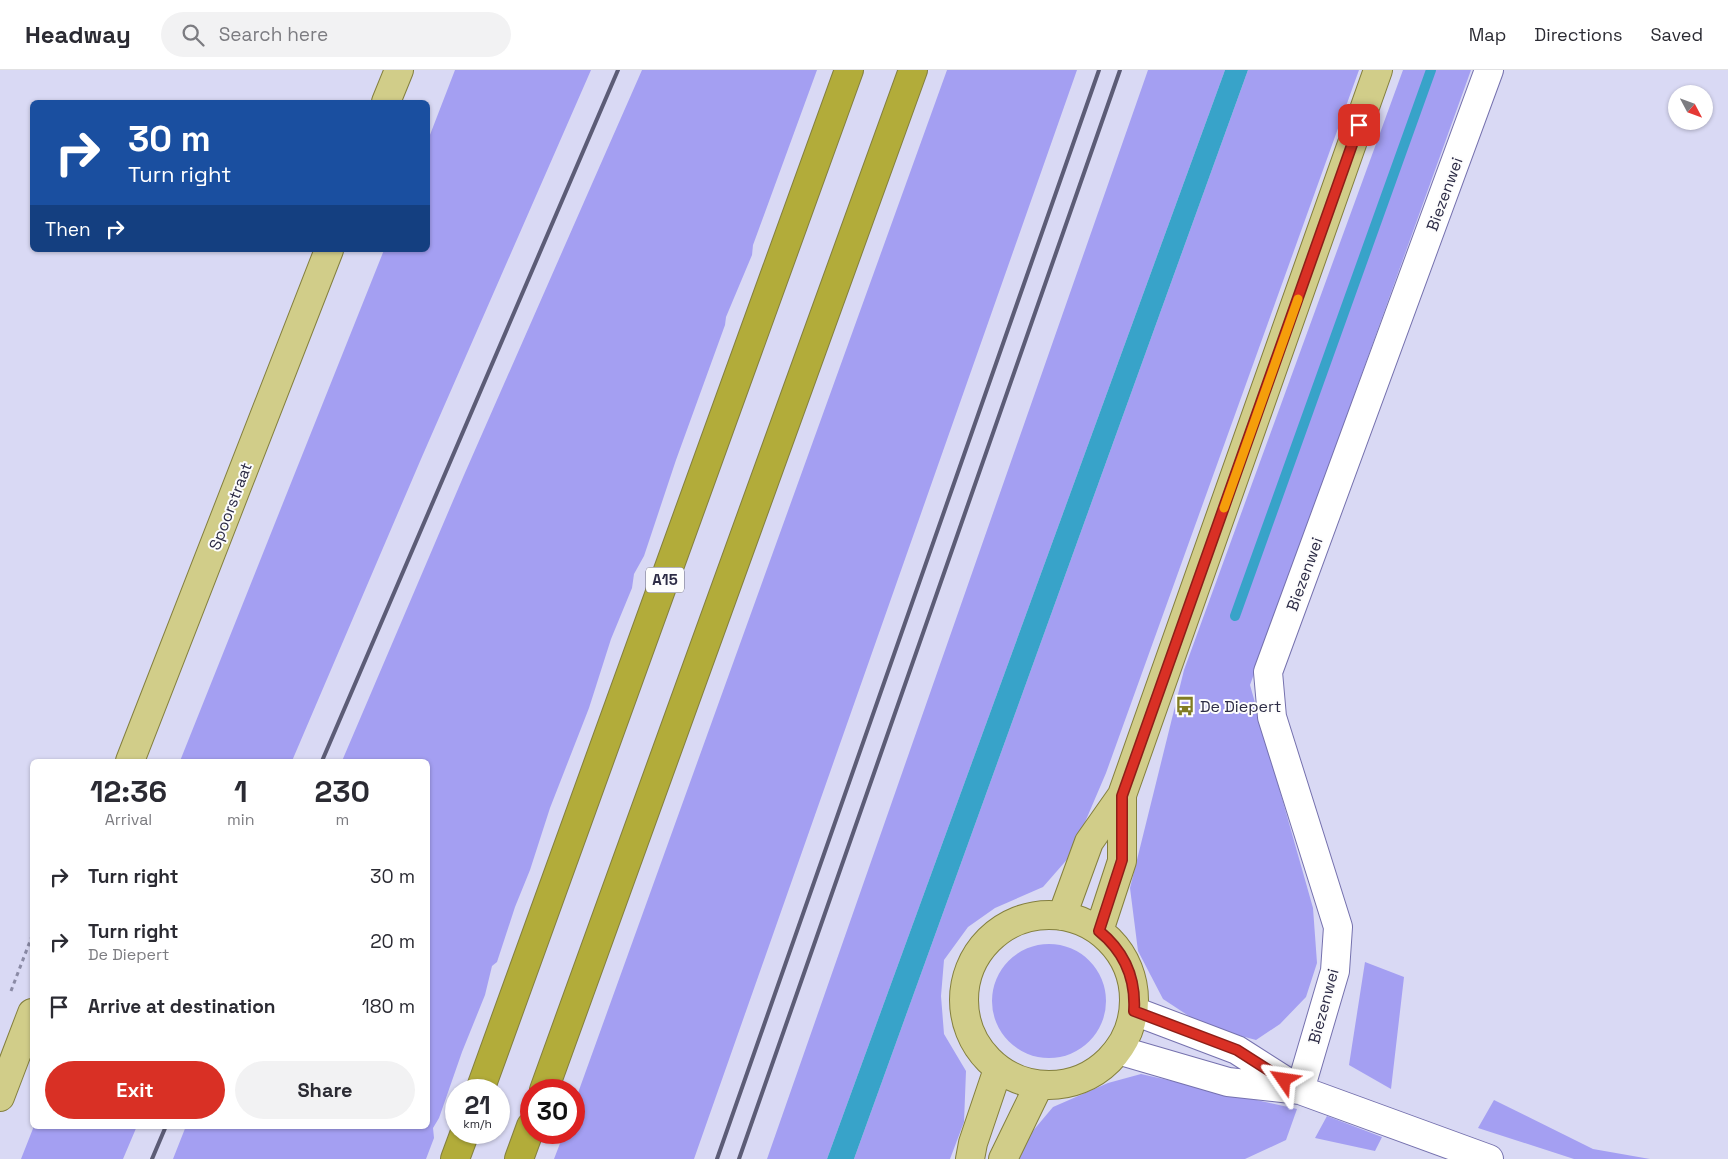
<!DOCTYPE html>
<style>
:root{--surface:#fff;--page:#f2f2f3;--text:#2b2b33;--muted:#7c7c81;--line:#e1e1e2;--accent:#d93025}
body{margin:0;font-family:"Space Grotesk",sans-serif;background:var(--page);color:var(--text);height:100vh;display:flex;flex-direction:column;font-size:19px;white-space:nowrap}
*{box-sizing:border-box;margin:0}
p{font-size:16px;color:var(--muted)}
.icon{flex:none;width:28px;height:28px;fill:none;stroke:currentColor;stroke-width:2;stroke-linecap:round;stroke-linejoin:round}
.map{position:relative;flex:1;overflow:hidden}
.side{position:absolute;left:30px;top:689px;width:400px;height:370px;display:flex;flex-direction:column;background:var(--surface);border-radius:8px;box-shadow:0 1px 4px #0004}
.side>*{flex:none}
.hud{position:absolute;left:30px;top:30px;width:400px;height:152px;border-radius:8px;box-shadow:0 1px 4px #0004;background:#1a4fa0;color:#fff;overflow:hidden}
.needle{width:32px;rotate:131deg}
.tools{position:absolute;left:1668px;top:15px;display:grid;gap:10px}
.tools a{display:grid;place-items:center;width:45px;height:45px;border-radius:50%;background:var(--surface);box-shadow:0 1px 4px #0004;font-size:25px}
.speed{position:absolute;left:445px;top:1009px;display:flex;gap:10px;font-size:25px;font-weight:700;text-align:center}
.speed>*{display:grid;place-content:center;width:65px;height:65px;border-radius:50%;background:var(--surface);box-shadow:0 1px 4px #0004;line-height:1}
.speed small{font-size:12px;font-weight:400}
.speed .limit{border:8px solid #d22;background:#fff;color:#111}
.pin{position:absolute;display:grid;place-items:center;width:42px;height:42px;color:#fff;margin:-21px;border-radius:10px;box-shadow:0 2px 8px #0006}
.me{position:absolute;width:55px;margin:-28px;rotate:302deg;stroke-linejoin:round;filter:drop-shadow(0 0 4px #0008)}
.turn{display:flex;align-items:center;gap:18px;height:105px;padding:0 15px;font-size:22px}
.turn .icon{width:65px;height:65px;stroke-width:2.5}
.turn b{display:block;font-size:35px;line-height:42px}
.then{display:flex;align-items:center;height:48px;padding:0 15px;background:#0003;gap:10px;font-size:19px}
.eta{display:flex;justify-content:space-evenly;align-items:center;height:85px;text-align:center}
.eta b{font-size:30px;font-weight:700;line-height:35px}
.button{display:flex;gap:10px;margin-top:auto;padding:10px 15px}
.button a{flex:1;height:58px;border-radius:30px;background:var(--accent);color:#fff;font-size:20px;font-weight:700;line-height:58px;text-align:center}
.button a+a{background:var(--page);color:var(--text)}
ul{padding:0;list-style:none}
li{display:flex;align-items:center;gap:15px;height:65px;padding:0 15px}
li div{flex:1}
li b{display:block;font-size:19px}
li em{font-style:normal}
header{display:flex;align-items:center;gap:30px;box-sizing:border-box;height:70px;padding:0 25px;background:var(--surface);border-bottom:1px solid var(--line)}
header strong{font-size:24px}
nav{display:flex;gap:28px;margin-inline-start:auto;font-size:18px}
.search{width:350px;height:45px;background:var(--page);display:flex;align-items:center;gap:12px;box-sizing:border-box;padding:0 18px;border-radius:28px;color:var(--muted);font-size:19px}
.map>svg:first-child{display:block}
.green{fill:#a49ff2}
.water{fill:#38a3c9}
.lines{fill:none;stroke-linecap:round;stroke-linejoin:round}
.stream{stroke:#38a3c9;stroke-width:10}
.minor-casing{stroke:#7571ae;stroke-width:30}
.major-casing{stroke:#837f3e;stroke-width:30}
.highway-casing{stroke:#837f3e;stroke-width:30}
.path{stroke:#8a8aa5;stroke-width:3;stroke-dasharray:4 4;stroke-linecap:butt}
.minor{stroke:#fff;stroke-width:28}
.major{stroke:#d1cd89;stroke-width:28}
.highway{stroke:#b2ac3a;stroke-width:28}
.rail{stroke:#5c5c76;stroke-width:4}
.route-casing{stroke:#8d1f18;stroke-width:12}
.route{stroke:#d93025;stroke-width:9}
.slow{stroke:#f59e0b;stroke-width:9}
.labels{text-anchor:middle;stroke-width:4;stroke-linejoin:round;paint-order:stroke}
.shield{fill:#fdfdfd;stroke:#6b6b7d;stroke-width:1}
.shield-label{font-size:15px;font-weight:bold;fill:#2d2c46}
.street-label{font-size:16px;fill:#2d2c46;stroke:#fdfdfd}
.poi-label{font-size:16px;fill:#2d2c46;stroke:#fdfdfd;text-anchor:start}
</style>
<header>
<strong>Headway</strong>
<div class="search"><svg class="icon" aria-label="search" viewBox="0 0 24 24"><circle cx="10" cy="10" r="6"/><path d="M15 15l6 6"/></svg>Search here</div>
<nav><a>Map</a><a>Directions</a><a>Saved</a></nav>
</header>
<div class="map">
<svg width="1728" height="1089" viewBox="0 0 1728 1089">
<rect width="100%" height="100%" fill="#d9d9f4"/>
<path class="green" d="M455 0H591L421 389 292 691H180L384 180H428V70Z
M642 0H817L753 175 752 185 726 247 725 255 676 390 644 486 634 504 632 518 611 569 589 638 550 738 530 800 515 837 497 892 492 896 485 925 462 982 439 1048 433 1058 434 1068 426 1089H173L186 1056H428V691H342L464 405Z
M947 0H1077L694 1089H554L564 1063 574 1062V1034Z
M1148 0H1225L827 1089H767Z
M1248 0H1359L1106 703 1071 785 1043 817 995 838 968 857 944 890 941 926 944 964 966 1001 964 1052 950 1089H854Z
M1403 0H1471L1250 615 1313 838 1317 893 1306 927 1280 954 1256 970 1204 956 1163 929 1138 881 1130 818 1184 600Z
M992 931a57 57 0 1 1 114 0a57 57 0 1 1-114 0Z
M1365 892 1404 907 1391 1019 1349 995Z
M1141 1004 1297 1039 1286 1070 1245 1089H1014L1021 1075 1053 1037 1108 1013Z
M1494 1030 1593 1079 1650 1089H1574L1478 1058Z
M1327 1046 1382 1067 1375 1081 1315 1068Z
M34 1056H137L123 1089H21Z"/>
<path class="water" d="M1225 0H1248L854 1089H827Z"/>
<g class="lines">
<path class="stream" d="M1235 546 1431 0"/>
<defs>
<path id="minor" d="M1134 941 1237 980 1295 1017
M1118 980 1228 1012 1300 1020 1489 1089
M1300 1020 1335 901 1338 857 1272 647 1268 602 1489 0"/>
<path id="major" d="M386 32 399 0
M130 691 329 180
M964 930a85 85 0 1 1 170 0a85 85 0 1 1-170 0Z
M1062 846 1089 772 1122 725 1378 0
M1099 861 1122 791V725
M0 1027 32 943
M970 1089 973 1073 998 999
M1003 1089 1039 1015"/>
<path id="highway" d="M480 1020 849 0
M544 1020 913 0
M455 1089 465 1062
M519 1089 531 1056"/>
</defs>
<use href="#minor" class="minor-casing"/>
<use href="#major" class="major-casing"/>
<use href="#highway" class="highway-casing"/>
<path class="path" d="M11 921 32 866"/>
<use href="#minor" class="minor"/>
<use href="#major" class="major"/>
<use href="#highway" class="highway"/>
<path class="rail" d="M322 691 618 0
M152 1089 166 1056
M717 1089 1099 0
M739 1089 1120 0"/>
</g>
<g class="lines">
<defs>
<path id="route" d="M1284 1010 1237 980 1134 941C1136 908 1125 882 1099 861L1122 790V726L1359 55"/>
</defs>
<use href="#route" class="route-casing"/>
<use href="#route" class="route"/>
<path class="slow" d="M1224 438 1298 229"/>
</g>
<defs>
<symbol id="bus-bare" viewBox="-9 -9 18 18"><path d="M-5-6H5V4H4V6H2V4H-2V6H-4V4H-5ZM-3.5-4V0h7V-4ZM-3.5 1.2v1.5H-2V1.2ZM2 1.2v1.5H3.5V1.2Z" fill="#817c23" stroke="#fdfdfd" stroke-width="2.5" paint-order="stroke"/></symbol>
</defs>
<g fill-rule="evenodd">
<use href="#bus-bare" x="1171" y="622" width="28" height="28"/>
</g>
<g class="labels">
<rect class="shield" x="646" y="497.5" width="38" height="25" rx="4"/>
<g class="shield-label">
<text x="665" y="515">A15</text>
</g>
<g class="street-label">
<text transform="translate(1444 124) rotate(-70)" y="6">Biezenwei</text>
<text transform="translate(230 436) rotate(-69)" y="6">Spoorstraat</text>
<text transform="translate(1304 504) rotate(-70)" y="6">Biezenwei</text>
<text transform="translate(1323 936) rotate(-75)" y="6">Biezenwei</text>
</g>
<g class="poi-label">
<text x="1200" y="642">De Diepert</text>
</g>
</g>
</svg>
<div class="tools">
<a><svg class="needle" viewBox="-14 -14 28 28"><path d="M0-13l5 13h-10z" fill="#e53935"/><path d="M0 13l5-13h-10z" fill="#7c7c81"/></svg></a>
</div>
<div class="speed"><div>21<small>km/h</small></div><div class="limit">30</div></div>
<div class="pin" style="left:1359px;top:55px;background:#d93025"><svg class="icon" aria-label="arrive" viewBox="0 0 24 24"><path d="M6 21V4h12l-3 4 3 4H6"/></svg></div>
<svg class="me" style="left:1284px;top:1010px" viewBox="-20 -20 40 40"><path d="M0-17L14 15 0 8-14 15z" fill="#d93025" stroke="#fff" stroke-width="4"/></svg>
<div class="hud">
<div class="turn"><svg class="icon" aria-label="right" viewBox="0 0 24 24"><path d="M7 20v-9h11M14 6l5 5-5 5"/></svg><div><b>30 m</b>Turn right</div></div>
<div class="then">Then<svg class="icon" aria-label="right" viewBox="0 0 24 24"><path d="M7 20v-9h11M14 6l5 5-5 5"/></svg></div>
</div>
<section class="side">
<div class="eta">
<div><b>12:36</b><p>Arrival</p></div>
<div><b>1</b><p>min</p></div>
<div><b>230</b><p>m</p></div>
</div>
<ul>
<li><svg class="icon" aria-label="right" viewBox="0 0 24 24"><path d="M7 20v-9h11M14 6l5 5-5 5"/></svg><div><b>Turn right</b></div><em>30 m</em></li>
<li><svg class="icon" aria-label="right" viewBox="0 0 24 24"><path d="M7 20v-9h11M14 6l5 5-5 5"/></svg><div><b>Turn right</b><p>De Diepert</p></div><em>20 m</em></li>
<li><svg class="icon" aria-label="arrive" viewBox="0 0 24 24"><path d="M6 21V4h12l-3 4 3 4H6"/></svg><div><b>Arrive at destination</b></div><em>180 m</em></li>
</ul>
<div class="button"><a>Exit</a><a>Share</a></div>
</section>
</div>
